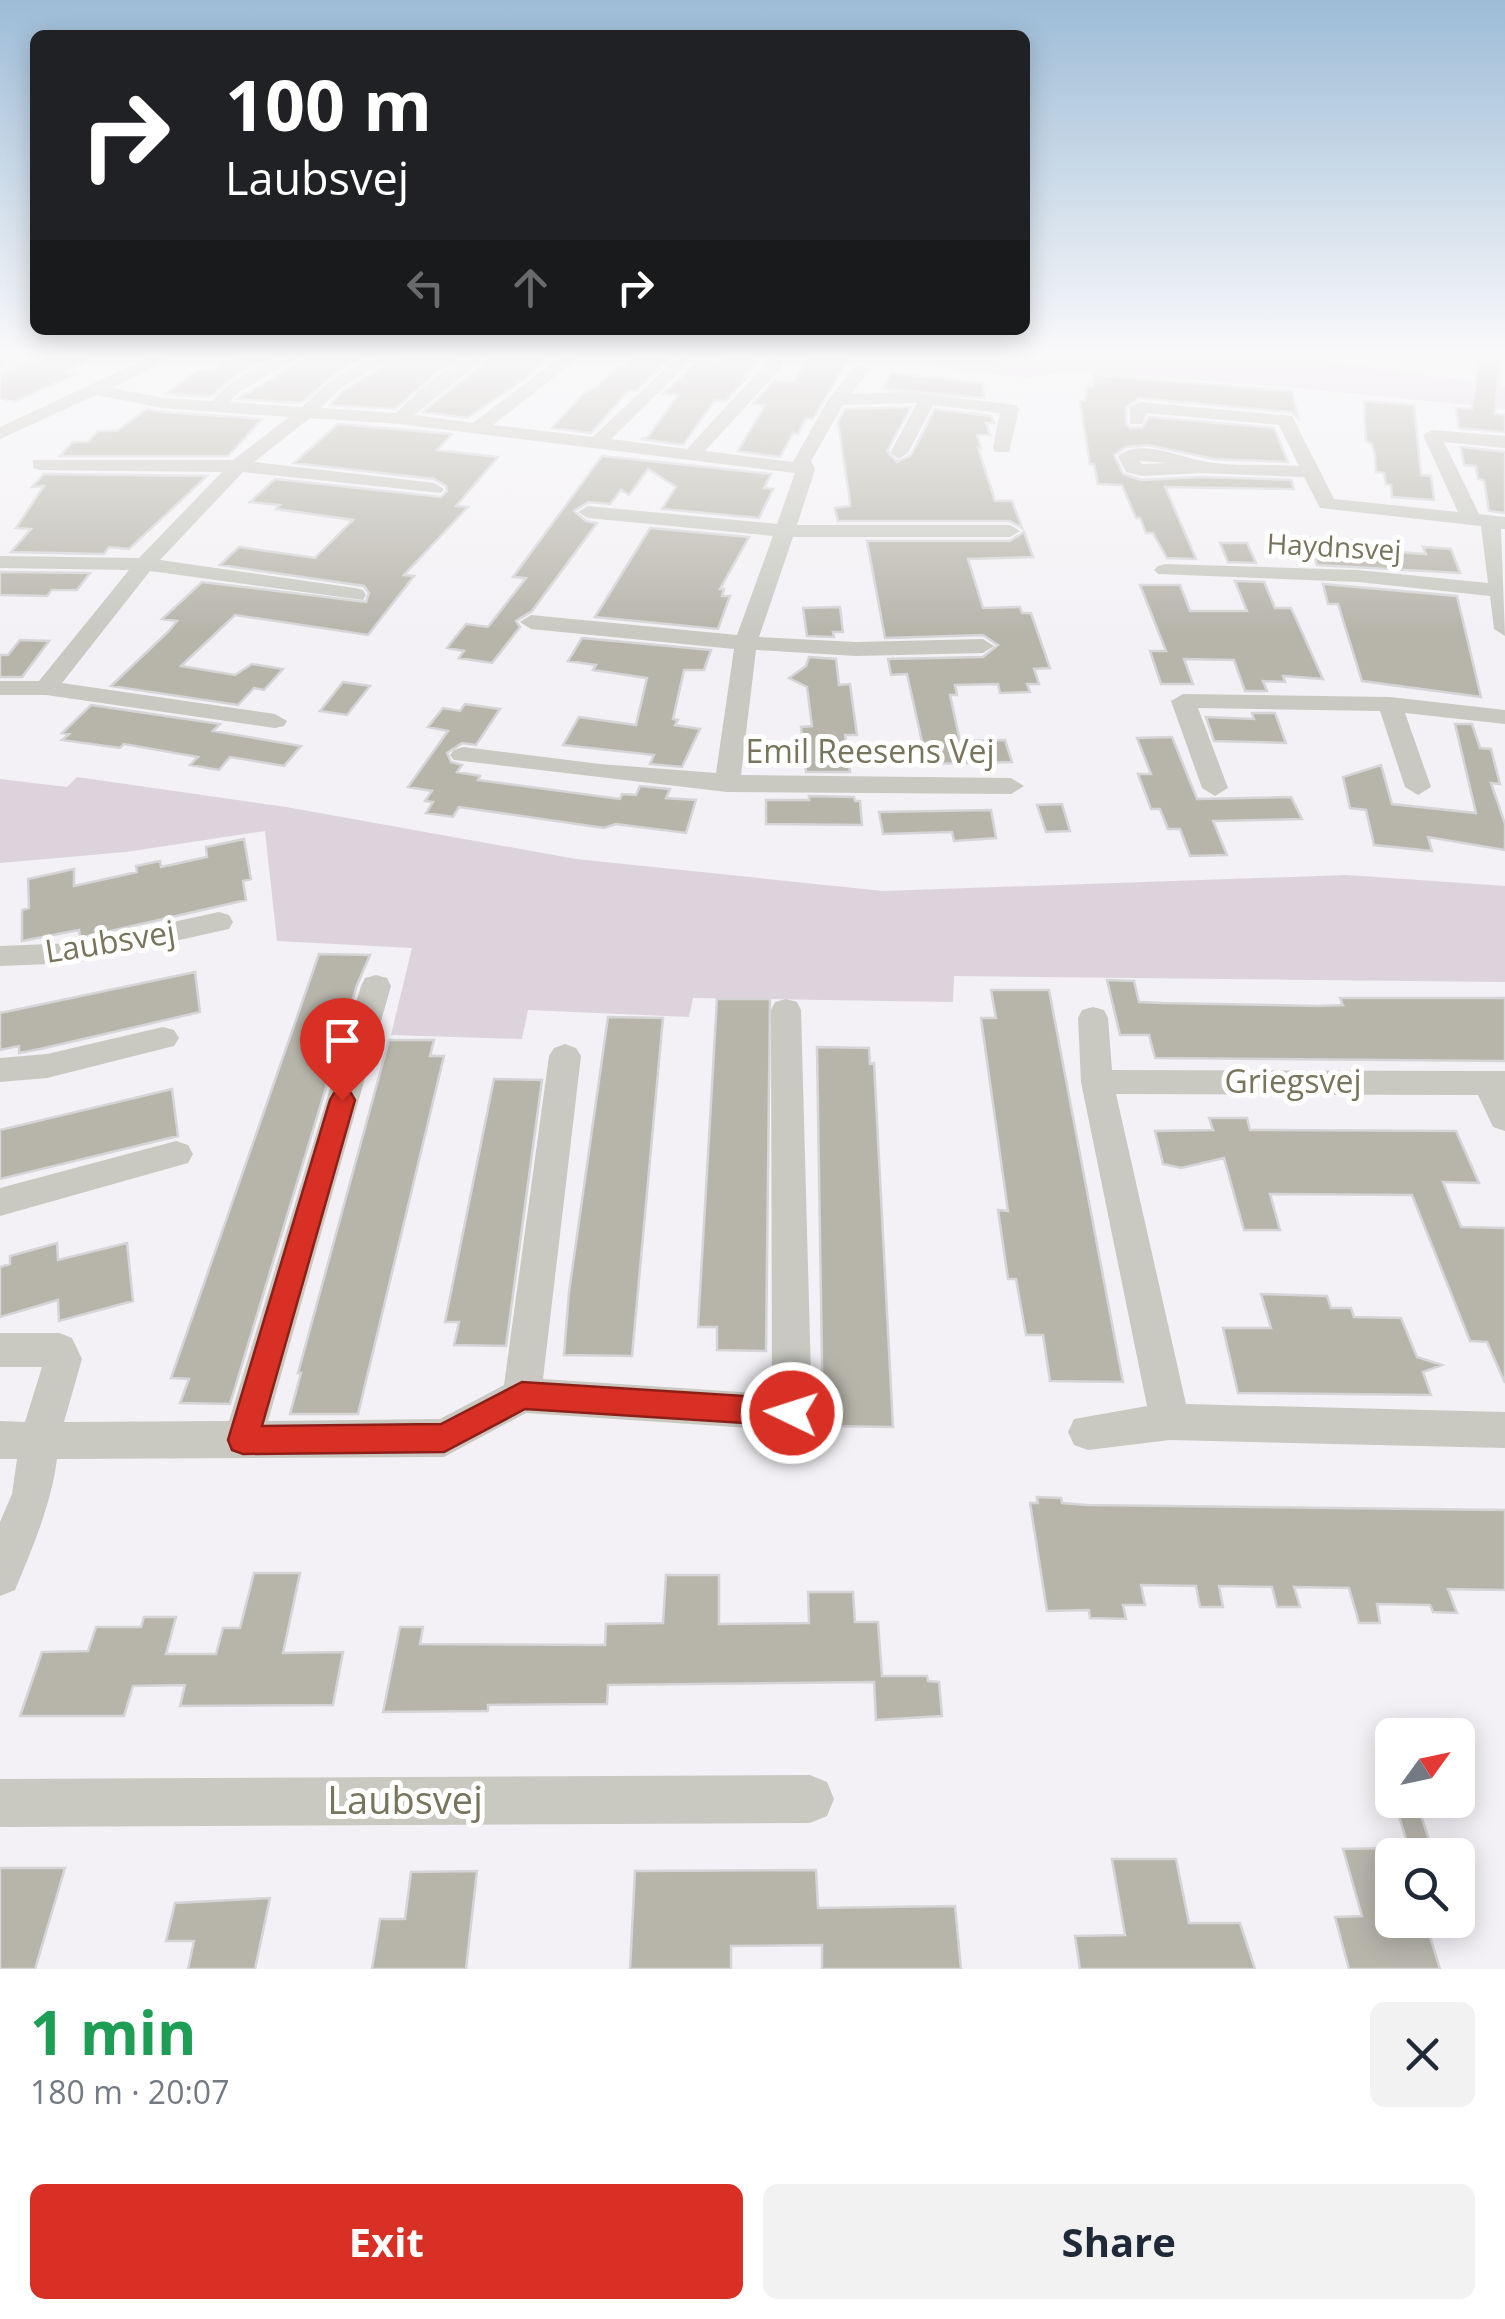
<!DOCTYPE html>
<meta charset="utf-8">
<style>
:root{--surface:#fff;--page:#f2f2f3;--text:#1f2937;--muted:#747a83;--accent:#d93025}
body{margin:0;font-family:"Open Sans",sans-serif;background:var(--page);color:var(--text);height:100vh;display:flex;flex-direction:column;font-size:38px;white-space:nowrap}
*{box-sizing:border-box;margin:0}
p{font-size:32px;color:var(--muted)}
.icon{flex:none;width:55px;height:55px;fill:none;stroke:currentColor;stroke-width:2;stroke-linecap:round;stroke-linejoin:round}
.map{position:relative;height:1969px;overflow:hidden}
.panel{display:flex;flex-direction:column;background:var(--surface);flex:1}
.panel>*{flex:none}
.banner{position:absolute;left:30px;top:30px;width:1000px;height:305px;border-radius:15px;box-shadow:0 5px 25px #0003;background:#202124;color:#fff;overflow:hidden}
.needle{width:65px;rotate:57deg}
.tools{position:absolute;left:1375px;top:1718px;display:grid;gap:20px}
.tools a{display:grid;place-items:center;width:100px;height:100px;border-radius:15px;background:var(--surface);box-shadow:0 5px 25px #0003;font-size:50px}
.pin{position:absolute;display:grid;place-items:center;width:85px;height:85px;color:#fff;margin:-102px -42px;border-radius:50% 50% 50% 0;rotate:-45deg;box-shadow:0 0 10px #0007}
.pin .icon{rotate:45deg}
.me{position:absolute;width:110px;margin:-55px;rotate:274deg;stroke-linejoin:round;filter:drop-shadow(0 0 8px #0008)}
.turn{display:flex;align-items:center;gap:35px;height:210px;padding:0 30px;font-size:45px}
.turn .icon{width:130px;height:130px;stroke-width:2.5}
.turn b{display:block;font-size:70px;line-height:85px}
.lanes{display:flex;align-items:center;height:95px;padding:0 30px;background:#0003;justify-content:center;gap:50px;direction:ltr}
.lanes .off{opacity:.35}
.round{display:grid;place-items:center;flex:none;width:105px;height:105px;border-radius:15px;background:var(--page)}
.overview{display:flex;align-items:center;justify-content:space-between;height:170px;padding:0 30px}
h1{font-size:60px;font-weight:700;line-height:75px;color:#1e9e55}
.button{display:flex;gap:20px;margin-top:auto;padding:20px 30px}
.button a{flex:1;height:115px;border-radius:15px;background:var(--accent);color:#fff;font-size:40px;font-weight:700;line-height:115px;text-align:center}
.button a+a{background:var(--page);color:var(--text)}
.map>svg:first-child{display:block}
.green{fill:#dcd3dc}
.building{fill:#b7b5aa;stroke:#d5d4d7;stroke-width:2.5}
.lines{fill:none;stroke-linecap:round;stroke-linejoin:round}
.minor{fill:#c9c9c2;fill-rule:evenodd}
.route{fill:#d93025;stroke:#8d1f18;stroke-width:2.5}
.labels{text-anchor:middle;stroke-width:10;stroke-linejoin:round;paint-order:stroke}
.far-street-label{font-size:28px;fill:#78755c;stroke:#fff}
.street-label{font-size:32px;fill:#78755c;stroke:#fff}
.near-street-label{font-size:38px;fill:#78755c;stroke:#fff}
</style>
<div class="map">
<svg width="1505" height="1969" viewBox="0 0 1505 1969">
<rect width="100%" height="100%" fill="#f3f1f5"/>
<path class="green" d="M858 358H1307L1505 386V409L1299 388 1068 371 1029 378Z
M77 777 286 807 576 859 883 891 1347 875 1505 886V982L954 976 953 1002 693 998 689 1017 528 1010 522 1039 391 1035 412 948 277 941 265 831 126 852 0 863V779L67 787Z"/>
<path class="building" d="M37 358H94L65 371 76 374 14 402 0 398V374Z
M243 358H272L239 373 210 397 166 394 199 369 213 371 226 360Z
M304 358H365L340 370 301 403 238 399Z
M396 358H463L435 374 395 409 330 405 343 391Z
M490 358H545L528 377 467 418 423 412Z
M632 358H670L636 391 629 390 591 433 552 428 584 393 596 387 617 367 625 368Z
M724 358H757L745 376 748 377 726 401 715 400 683 445 641 439 648 437 678 395 663 394 697 361 720 363Z
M807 358H849L813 419 806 418 798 434 793 433 780 457 738 451 765 405 753 404 775 380 794 382Z
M1479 358H1500L1495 414 1505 415V432L1459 428 1456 408 1472 409Z
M891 373 982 383 985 398 883 389Z
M1094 375 1292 391 1298 418 1292 412 1139 398 1126 407V424L1130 428H1142L1149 417 1274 428 1288 462 1214 459 1148 445 1126 447 1114 455 1123 474 1141 480 1202 477 1291 480 1294 489 1165 487 1196 559 1167 558 1153 533H1146L1140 518H1136L1122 485 1098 484 1094 464H1090L1080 401H1085L1087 386 1093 387Z
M1364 401 1414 405 1421 475 1431 476 1434 500 1392 497 1391 485 1386 484 1384 473 1376 472 1375 454 1372 444 1366 441Z
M911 407 887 451 897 462 911 455 935 409 991 416 994 423H986L990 435H977L981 448H978L995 501H1012L1022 528 1010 521H838L835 508 850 506V501L838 422 845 409Z
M147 409 163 412 262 419 228 456H60L73 442H88L98 431H117Z
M338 424 452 434 437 450 498 457 456 506 468 507 404 575 414 576 368 635 235 615 181 666 235 675 252 664 283 669 264 690 254 688 238 705 111 686 169 631 177 621 162 619 202 582 366 602 369 593 364 586 220 565 239 547 315 558 353 520 276 509 280 505 250 502 275 479 441 497 447 491 446 486 434 479 294 463Z
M1461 447 1505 452V513L1489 511 1484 480 1478 479 1476 466 1464 465Z
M602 456 771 474 764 488 773 489 759 518 662 509 676 487 648 469 629 495 621 490 610 504 588 502 574 511 586 521 597 523 532 611 516 621 520 627 492 663 459 658 464 651 447 648 466 624 488 627 526 578 513 577Z
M44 474 207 476 129 549 109 547 104 554 11 552 31 529 16 528 44 486 32 487Z
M650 528 749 537 720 589H724L722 596H730L718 629 595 617Z
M1024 532 1033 557 968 559 983 608 1020 607 1022 613H1031L1050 668 1034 669 1039 684H1027L1030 692 1000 693 998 684 955 685 957 695H950L960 741 1005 740 1012 762 927 764 907 674 891 675 888 659 983 657 998 645 983 635 885 638 867 541H1010Z
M1310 538 1364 541 1372 550 1426 554 1423 547 1451 549 1460 573 1317 565Z
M1220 543H1247L1256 563 1228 562Z
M0 572 90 573 77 590H52L47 596 0 595Z
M1235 581 1264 582 1275 608H1291L1323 679 1283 676 1285 682 1263 681 1267 691H1245L1234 660 1184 659 1193 684H1161L1150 651H1166L1140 585H1180L1190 611H1247Z
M1323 584 1457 596 1481 697 1362 681 1338 604H1328Z
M840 607 843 632H833L834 637 807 636 803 608Z
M582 638 711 650 704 670H684L673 719 678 720 675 725 700 729 682 767 650 764 654 755 563 745 579 717 636 725 647 678 593 670 596 665 568 661Z
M20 640 49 641 22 677H0V655H8Z
M809 657 836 659 839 685 850 684 857 735H845L850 772H806L801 727 812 726 807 687 789 678 806 666Z
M343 682 370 686 347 715 320 711Z
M465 704 500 709 476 745 462 743 447 753 451 762 462 765 457 772 480 776 478 780 620 799 622 794 636 795 640 786 670 789 666 798 696 800 686 833 616 824 604 828 459 807 453 817 426 813 433 802 425 801 432 791 408 787 448 731 428 727 443 708 460 711Z
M91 705 220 724 213 731 301 746 284 766 230 757 219 770 190 765 198 757 124 744 120 748 62 740 69 734 62 733Z
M1252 713H1275L1286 743 1214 741 1206 717 1254 719Z
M1455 724H1472L1480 748 1491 749 1500 784 1491 783 1505 824V850L1428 837 1432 851 1374 845 1366 810 1350 808 1343 777 1381 765 1392 804 1476 813Z
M1172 737 1197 799 1291 797 1302 819 1213 821 1227 855 1190 856 1180 829H1168L1160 809H1151L1138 774H1151L1137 738Z
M809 796 854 797 855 801H860L862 825 766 824V800H809Z
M1062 804 1070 831 1046 832 1037 805Z
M991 810 996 838 954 841 952 832 883 834 879 812Z
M244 839 251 879 243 881 246 900 80 938 79 930 22 941V910L29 908 28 879 74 869V886L137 872 136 866 160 861 161 867 207 857 206 847Z
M319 954 370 955 357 985 230 1404 180 1403 189 1379 171 1378Z
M195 972 200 1012 40 1049 19 1053V1046L0 1050V1013Z
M1107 980 1134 981 1139 1002 1162 1003 1318 1006 1343 1005 1340 998H1505V1061L1155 1058 1149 1035H1120Z
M991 990H1049L1123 1382 1050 1381 1043 1335H1026L1016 1279H1008L998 1210 1008 1211 981 1018H996Z
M717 999H770L766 1351 717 1350V1327H698Z
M608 1017 663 1018 632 1356 564 1355 569 1292Z
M389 1040H434L430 1056H444L358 1414H290L301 1373H298Z
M817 1047 869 1048 870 1064 874 1063 893 1427 823 1426Z
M494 1079 542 1080 506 1346 454 1345 459 1322H445Z
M172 1089 178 1136 0 1179V1130Z
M1209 1118H1247L1250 1130 1456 1131 1479 1183 1443 1182 1461 1227 1505 1228V1383L1487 1342 1470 1341 1412 1195 1270 1194 1280 1230H1244L1224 1158 1181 1168 1163 1164 1155 1131 1213 1130Z
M57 1243 58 1260 127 1243 133 1301 59 1321 58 1300 0 1317V1267L10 1264V1256Z
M1261 1294 1327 1296 1331 1308H1351L1354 1317 1401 1318 1417 1357 1442 1365 1423 1372 1431 1395 1238 1393 1223 1328H1271Z
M1037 1497 1061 1498 1062 1503 1087 1505 1505 1510V1590L1448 1589 1457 1613 1433 1612 1430 1605 1377 1604 1380 1623H1359L1349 1588 1294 1587 1300 1607H1277L1272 1587 1219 1586 1223 1607H1200L1196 1586 1141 1585 1145 1605H1123L1126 1619 1090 1618 1089 1610 1047 1611 1030 1503H1038Z
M254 1573H300L283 1653 343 1652 333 1705 180 1706 185 1685 133 1686 124 1716H20L42 1652 88 1651 96 1627H141L144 1617H176L166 1654H216L223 1628H240Z
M666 1575H719V1624L809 1623 808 1592H853L855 1622H878L882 1676H927L928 1681 939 1682 942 1716 876 1720 874 1682 608 1685 607 1704 488 1705V1711L383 1712 400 1627H423L420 1644 605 1645 606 1624 663 1623Z
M1394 1800H1416L1434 1855H1411Z
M1392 1848V1920H1425L1440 1969H1349L1335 1917 1362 1916 1343 1849Z
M1112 1859H1176L1189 1923H1240L1255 1969H1080L1075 1936 1125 1935Z
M0 1868H65L35 1969H0Z
M816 1870 818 1908 955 1906 961 1969H822V1945L731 1946V1969H630L635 1871Z
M477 1871 466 1969H372L380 1919H405L411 1872Z
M270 1898 255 1969H188L194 1941H166L175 1903Z"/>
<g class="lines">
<path class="minor" d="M0 358H22L0 369Z
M148 358H170L112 388 163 398 212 401C234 376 266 358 300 358L240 391 230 402 302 407C328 382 354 358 392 358L341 388 321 408 396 413C421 389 450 358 486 358L414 415 473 423 559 358H578L493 425 593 437 676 358H694L611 439 687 449 770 359 778 358 784 363 782 367 705 451 793 462 828 400 856 364 870 368 851 394 908 392 1016 405 1019 409 1009 452H995L993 448 1000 413 933 405 908 453 899 459 890 453 917 403 843 405 811 461 815 469 797 525H1010L1020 531 1010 537H793L759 637 856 642 983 639 994 646 983 653 856 656 756 650 741 775 1011 778 1024 786 1011 794 727 792 454 760 450 755 454 750 463 747 600 764 716 773 734 649 531 629 520 622 531 615 737 635 773 536 588 518 578 512 588 506 777 524 795 473 400 424 310 418 254 462 434 483 444 489 441 493 243 472 160 560 355 588 363 590 366 595 363 600 150 571 62 683 275 714 287 721 284 726 275 728 46 695H0V681H39L129 570 0 568V556L139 558 222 472 40 470 33 468V460H233L289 417 163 408 96 395 0 439V427Z
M1139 402 1292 416 1334 499 1458 512 1423 435 1432 430 1505 436V448L1444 442 1479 514 1505 517V529H1501L1505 636 1494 629 1490 596 1358 582 1158 574 1154 570 1158 566 1165 564 1358 570 1488 583 1481 526 1320 508 1304 477 1202 473 1142 476 1126 472 1118 456C1140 438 1177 456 1202 461 1233 467 1268 464 1299 466L1279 425 1147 413 1142 424H1130V407ZM1139 461 1169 463 1142 464Z
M1183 694 1390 697 1505 710V724L1405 713 1431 787 1418 795 1405 787 1380 711 1198 708 1228 788 1215 796 1202 788 1171 701Z
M219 912 229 915 233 922 229 929 76 963 0 966V946L76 943Z
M376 975 387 978 391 986 268 1421 440 1419 504 1385 549 1056 554 1048 565 1044 576 1048 581 1056 543 1379 772 1394 771 1010 775 1002 786 999 797 1002 801 1010 812 1413 806 1426 792 1431 526 1413 444 1457 57 1459C51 1505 33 1547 15 1590L0 1596V1522L12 1494 17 1459H0V1421L25 1422 42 1367H0V1333H59L72 1338 82 1359 64 1422 229 1421 361 986 365 978Z
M1093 1007 1104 1010 1108 1018 1112 1070 1505 1071V1131L1493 1127 1478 1095 1116 1094 1186 1404 1505 1412V1448L1170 1440 1088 1450 1074 1445 1068 1432 1074 1419 1147 1406 1081 1082 1078 1018 1082 1010Z
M163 1027 174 1030 179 1038 174 1046 47 1078 0 1082V1058L47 1054Z
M176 1141 188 1145 193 1154 188 1163 0 1216V1188Z
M810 1775 827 1782 834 1799 827 1816 810 1823 0 1827V1779Z"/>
</g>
<linearGradient id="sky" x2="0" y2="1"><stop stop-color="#9dbcd7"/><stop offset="0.56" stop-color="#faf9fa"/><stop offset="1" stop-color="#faf9fa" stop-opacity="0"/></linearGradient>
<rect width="1505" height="634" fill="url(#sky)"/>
<path class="route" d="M342 1090 351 1093 355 1100 262 1426 441 1424 522 1382 792 1399 802 1403 807 1413 802 1422 792 1426 525 1409 444 1452 243 1454 232 1450 228 1440 330 1100 334 1093Z"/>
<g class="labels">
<g class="far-street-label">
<text transform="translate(1334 547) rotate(3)" y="10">Haydnsvej</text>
</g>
<g class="street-label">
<text x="870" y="763">Emil Reesens Vej</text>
<text transform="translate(110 942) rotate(-9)" y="11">Laubsvej</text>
<text x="1293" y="1093">Griegsvej</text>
</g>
<g class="near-street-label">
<text x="405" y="1814">Laubsvej</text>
</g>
</g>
</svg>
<div class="tools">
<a><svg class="needle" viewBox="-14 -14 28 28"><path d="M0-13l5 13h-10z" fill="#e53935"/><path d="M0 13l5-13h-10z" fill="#747a83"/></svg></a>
<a><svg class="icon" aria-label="search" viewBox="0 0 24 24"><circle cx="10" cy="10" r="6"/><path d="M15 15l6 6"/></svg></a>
</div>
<div class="pin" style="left:342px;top:1100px;background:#d93025"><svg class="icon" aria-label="arrive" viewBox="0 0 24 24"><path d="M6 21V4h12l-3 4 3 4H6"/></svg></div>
<svg class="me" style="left:792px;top:1413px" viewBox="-20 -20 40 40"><circle r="17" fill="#d93025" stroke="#fff" stroke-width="3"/><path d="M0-11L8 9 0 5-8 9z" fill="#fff"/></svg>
<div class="banner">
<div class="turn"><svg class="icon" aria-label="right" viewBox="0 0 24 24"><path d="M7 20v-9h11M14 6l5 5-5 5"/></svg><div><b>100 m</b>Laubsvej</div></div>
<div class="lanes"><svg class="icon off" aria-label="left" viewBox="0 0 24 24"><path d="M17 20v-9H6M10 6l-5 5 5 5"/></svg><svg class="icon off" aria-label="ahead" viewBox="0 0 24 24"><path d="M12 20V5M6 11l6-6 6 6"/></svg><svg class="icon" aria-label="right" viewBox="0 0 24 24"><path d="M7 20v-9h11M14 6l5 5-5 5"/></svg></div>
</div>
</div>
<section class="panel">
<div class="overview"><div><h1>1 min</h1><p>180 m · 20:07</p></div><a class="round"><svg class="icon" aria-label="close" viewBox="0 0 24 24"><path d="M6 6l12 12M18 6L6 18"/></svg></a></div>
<div class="button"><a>Exit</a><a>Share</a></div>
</section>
